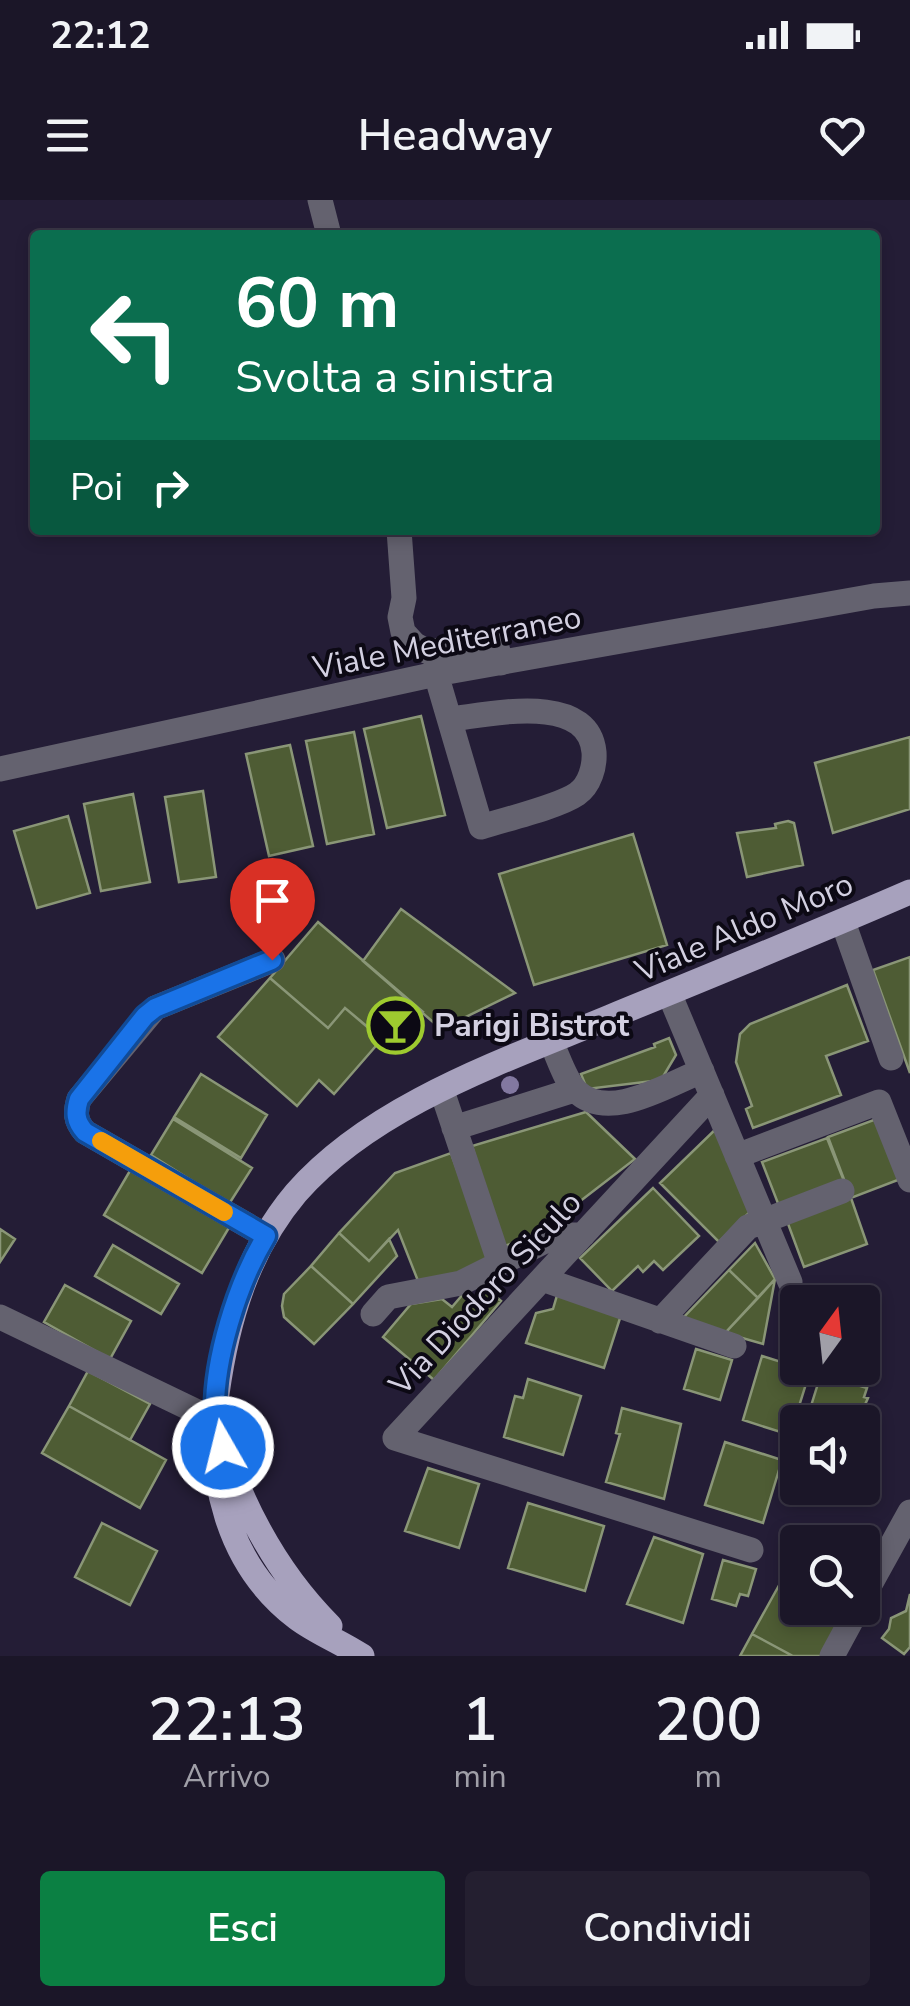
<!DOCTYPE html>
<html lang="it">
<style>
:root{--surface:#1b1628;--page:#241f30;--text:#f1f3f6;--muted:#a09fa8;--line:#393545;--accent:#0b8043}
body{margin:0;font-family:"Nunito Sans",sans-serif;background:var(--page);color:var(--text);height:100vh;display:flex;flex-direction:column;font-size:38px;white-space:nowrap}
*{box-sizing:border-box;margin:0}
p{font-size:32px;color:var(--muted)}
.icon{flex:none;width:55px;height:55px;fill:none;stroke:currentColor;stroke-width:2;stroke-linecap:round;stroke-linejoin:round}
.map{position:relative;height:1456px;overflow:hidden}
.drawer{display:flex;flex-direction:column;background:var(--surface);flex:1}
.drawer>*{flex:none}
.hud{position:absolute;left:30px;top:30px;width:850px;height:305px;border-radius:10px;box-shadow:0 5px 15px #0003,0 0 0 2px var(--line);background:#0b6e4f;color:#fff;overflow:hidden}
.needle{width:65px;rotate:15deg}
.tools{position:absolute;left:780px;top:1085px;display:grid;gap:20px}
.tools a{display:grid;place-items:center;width:100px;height:100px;border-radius:10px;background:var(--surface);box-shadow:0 5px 15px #0003,0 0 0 2px var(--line);font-size:50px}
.pin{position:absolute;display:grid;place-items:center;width:85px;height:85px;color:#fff;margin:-102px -42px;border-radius:50% 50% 50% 0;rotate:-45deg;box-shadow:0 0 10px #0007}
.pin .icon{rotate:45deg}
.me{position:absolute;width:110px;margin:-55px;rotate:352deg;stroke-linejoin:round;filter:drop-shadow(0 0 8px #0008)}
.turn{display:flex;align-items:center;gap:35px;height:210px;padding:0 40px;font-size:45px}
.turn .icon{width:130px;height:130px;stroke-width:2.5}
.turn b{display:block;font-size:70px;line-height:85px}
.then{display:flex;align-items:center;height:95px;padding:0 40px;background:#0003;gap:20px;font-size:38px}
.eta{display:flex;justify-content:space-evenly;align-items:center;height:170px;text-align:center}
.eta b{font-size:60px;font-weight:600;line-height:70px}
.primary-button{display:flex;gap:20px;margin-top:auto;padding:20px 40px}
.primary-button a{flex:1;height:115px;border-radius:10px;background:var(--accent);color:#fff;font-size:40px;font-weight:600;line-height:115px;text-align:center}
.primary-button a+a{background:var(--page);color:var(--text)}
.status{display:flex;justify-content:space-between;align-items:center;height:70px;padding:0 50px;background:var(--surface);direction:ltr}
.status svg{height:28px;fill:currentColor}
header{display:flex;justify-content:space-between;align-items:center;height:130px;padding:0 40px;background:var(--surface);font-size:45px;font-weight:600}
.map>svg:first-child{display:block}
.building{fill:#4e5c34;stroke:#8a9677;stroke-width:2.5}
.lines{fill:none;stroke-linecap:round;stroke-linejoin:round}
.minor{stroke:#64626f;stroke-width:25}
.major{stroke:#a7a1bd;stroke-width:25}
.tree{fill:#8278a0}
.route-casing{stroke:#114b97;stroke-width:25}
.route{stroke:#1a73e8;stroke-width:18}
.slow{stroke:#f59e0b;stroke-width:18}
.labels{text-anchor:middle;stroke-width:8;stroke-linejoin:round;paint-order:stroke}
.street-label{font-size:32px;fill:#d3d0e1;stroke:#0c0914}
.poi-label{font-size:32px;font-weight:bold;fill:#d3d0e1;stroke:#0c0914;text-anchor:start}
</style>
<div class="status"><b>22:12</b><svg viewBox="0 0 49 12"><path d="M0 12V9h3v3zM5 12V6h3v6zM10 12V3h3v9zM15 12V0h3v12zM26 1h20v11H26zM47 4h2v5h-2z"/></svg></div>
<header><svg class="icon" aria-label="menu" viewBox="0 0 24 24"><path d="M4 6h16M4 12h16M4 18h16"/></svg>Headway<svg class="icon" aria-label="heart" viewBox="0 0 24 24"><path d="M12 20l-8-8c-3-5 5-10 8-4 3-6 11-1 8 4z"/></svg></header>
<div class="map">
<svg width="910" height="1456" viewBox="0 0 910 1456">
<rect width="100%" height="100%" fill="#241d36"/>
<path class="building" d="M421 516 445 615 387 628 364 529Z
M354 532 374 634 327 644 306 541Z
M910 537V609L833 633 815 563Z
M290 545 313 646 269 656 246 554Z
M203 591 216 677 179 682 165 597Z
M133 594 150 682 101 691 84 604Z
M68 616 90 693 37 708 14 631Z
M788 621 794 623 803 665 747 677 737 633 776 628 775 624Z
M633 634 667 745 534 785 499 674Z
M401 709 515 793 441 829 363 761Z
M318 722 423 812 392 848 345 808 328 828 270 778Z
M910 757V873L873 770Z
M270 778 328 828 345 808 382 839 334 894 319 880 297 906 218 837Z
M847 785 868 841 826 856 841 895 753 928 746 909 752 906 736 862 740 834 750 824Z
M669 838 676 855 661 880 587 889 581 874 655 847 654 844Z
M201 874 267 915 241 958 174 917Z
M586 912 635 959 557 1019 554 1028 502 1047 472 946Z
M879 918 903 978 851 998 828 937Z
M173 919 252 968 229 1004 151 955Z
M721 924 754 1008 719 1042 660 983Z
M827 938 844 981 779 1006 762 962Z
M451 953 492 1065 420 1086 398 1030 369 1061 339 1033 395 973Z
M131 969 230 1026 202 1073 104 1015Z
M653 988 699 1036 663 1070 654 1061 643 1072 638 1066 612 1091 580 1058Z
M851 998 867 1044 804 1067 787 1021Z
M0 1029 15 1039 0 1062Z
M339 1033 369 1061 389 1039 397 1056 353 1104 311 1066Z
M755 1043 775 1079 758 1098 729 1070Z
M113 1045 179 1084 161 1114 95 1076Z
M311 1066 353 1104 314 1144 284 1117 282 1106 284 1094Z
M729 1070 758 1098 725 1133 682 1119Z
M775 1079 763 1144 725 1133Z
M65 1085 131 1121 110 1159 44 1122Z
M487 1089 501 1101 434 1180 383 1137 411 1104 442 1099 452 1107 464 1093 475 1103Z
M558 1092 622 1112 604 1168 526 1143 536 1113 553 1109Z
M696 1149 732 1160 720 1200 684 1189Z
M762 1156 810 1171 790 1235 743 1220Z
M88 1171 150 1204 130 1240 69 1206Z
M821 1174 867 1188 864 1197 868 1198 857 1222H806Z
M528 1179 581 1196 563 1255 504 1237 515 1196 523 1198Z
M69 1206 166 1260 140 1308 42 1253Z
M622 1208 681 1224 664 1299 606 1282 620 1234 616 1233Z
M725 1242 782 1260 763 1323 705 1305Z
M428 1268 479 1284 459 1348 405 1331Z
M528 1303 604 1326 585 1391 508 1368Z
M102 1323 157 1351 130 1405 75 1377Z
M654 1337 703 1354 683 1423 627 1404Z
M798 1351V1408H848L821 1456H793L752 1434Z
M723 1360 756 1369 748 1396 740 1394 736 1406 712 1399Z
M910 1394V1447L904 1454 882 1438 889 1429 891 1418 906 1411Z
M752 1434 793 1456H740Z"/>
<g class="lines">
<path class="minor" d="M320 0 329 35
M399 330 404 398 400 417 403 432 414 444 428 452 495 440 501 463
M436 474 481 627C506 619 558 607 577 594 590 585 595 566 594 552 588 491 488 515 450 519
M0 569 436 474 874 396 910 393
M843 722 891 858
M669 793 790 1082
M551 842C558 856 565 880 576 891 609 923 668 884 702 871
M442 891 499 1061
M712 895 395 1238 751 1350
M454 928 574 890
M737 956 879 902 910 980
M266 1036 85 932C75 921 75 912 79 899L155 808 273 760
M542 1079 734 1146
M373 1114 388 1097 461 1083 557 1035H583
M0 1117 214 1220
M660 1121 748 1027 842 991
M862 1399 910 1312
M832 1456 858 1408"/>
<path class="major" d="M223 1247C246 1315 279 1375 330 1426
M362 1456C341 1442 317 1433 297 1418 227 1365 207 1277 217 1194 227 1121 247 1051 296 993 373 905 504 861 610 817 710 776 811 735 910 692"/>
</g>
<circle class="tree" cx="510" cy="885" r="9"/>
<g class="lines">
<defs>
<path id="route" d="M223 1247C220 1238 215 1227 215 1217 213 1161 237 1084 266 1036L85 932C75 921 75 912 79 899L145 816 155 808 272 760"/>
</defs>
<use href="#route" class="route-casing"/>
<use href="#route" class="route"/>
<path class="slow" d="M101 941 224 1012"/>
</g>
<defs>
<symbol id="bar-ring" viewBox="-11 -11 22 22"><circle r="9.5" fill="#0c0914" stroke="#9eca2f" stroke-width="1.5"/><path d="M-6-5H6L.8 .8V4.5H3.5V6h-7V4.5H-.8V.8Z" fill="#9eca2f"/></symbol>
</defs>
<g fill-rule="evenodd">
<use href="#bar-ring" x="364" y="794" width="63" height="63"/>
</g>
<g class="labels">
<g class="street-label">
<text transform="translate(447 442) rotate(-11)" y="11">Viale Mediterraneo</text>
<text transform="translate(744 727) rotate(-23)" y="11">Viale Aldo Moro</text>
<text transform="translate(485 1093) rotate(-47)" y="11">Via Diodoro Siculo</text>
</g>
<g class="poi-label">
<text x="434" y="836">Parigi Bistrot</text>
</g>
</g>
</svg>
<div class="tools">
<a><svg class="needle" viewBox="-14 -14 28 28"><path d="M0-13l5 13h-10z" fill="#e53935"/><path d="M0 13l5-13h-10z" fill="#a09fa8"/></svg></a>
<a><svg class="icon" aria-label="sound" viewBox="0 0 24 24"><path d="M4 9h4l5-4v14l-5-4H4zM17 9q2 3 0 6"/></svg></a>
<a><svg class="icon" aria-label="search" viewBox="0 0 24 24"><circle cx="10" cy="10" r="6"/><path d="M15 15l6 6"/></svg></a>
</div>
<div class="pin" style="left:272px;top:760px;background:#d93025"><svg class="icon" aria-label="arrive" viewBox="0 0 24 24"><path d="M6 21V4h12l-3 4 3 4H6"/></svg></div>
<svg class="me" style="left:223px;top:1247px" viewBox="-20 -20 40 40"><circle r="17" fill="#1a73e8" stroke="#fff" stroke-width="3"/><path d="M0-11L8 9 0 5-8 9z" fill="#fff"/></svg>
<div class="hud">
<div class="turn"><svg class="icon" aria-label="left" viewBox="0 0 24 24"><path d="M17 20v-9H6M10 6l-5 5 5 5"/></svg><div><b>60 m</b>Svolta a sinistra</div></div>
<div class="then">Poi<svg class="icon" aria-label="right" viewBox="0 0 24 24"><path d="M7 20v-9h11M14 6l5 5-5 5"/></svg></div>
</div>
</div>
<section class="drawer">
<div class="eta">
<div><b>22:13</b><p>Arrivo</p></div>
<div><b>1</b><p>min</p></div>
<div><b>200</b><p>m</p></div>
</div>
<div class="primary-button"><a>Esci</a><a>Condividi</a></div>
</section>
